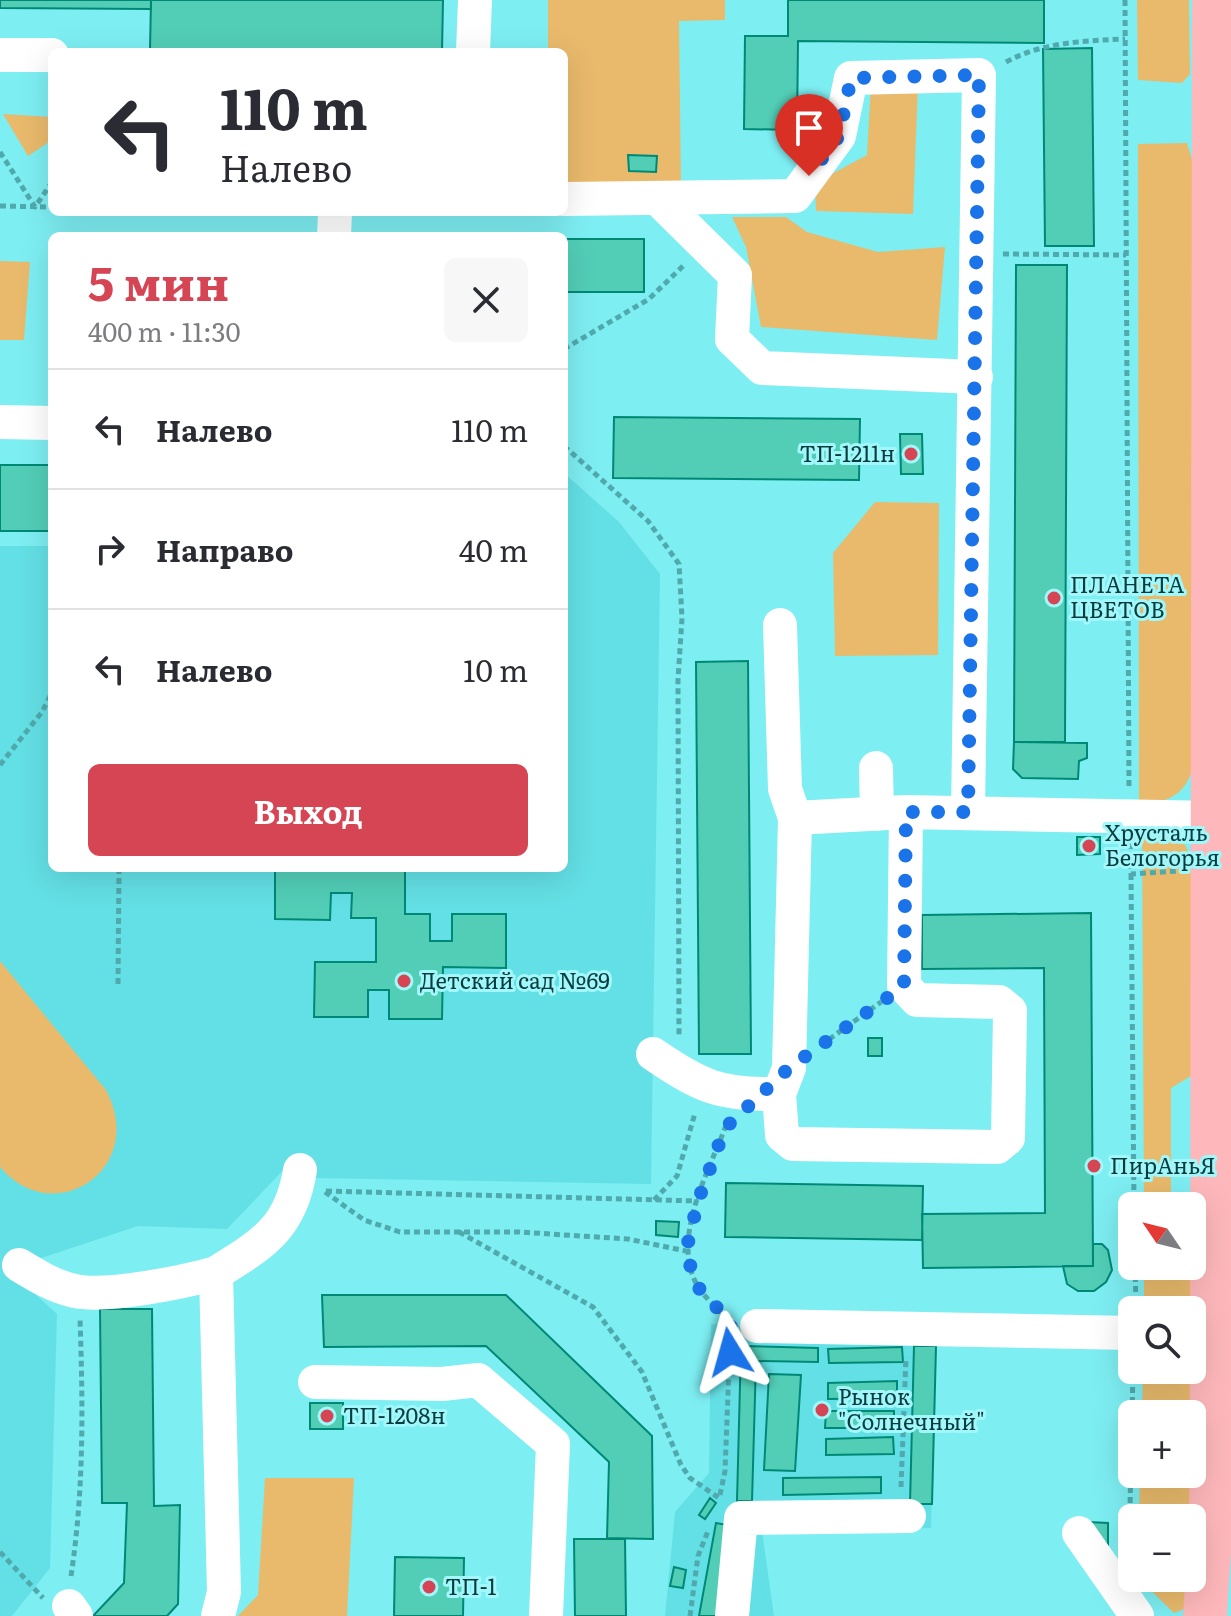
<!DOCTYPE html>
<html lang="ru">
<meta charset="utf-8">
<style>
:root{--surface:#fff;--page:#f7f7f7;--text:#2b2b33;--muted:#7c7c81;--line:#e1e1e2;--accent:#d54553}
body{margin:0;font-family:Literata,serif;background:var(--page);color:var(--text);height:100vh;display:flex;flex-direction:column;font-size:30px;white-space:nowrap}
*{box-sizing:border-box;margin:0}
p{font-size:26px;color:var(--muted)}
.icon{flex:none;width:44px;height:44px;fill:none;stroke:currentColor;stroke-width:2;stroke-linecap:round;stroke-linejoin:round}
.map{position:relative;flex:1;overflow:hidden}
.panel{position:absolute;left:48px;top:232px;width:520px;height:640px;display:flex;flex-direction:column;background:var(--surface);border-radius:12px;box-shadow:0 8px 32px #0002}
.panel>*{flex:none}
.guide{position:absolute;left:48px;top:48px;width:520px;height:168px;border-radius:12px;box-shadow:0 8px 32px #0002;background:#fff;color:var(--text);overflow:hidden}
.needle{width:52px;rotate:305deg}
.controls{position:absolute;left:1118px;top:1192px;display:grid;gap:16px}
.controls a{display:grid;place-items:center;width:88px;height:88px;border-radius:12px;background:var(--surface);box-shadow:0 8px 32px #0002;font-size:40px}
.pin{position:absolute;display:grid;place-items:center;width:68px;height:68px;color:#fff;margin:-82px -34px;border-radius:50% 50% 50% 0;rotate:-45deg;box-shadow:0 0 8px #0007}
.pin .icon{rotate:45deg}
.me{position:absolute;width:88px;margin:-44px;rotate:352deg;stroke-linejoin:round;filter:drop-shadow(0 0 6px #0008)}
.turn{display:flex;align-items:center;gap:28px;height:168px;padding:0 40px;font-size:36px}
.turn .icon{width:104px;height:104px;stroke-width:2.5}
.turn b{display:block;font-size:56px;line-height:68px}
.round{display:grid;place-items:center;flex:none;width:84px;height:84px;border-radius:12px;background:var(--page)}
.summary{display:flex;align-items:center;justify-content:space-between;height:136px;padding:0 40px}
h1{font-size:48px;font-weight:700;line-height:60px;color:var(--accent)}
.cta{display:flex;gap:16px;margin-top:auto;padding:16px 40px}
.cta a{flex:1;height:92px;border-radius:12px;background:var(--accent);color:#fff;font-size:32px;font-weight:700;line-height:92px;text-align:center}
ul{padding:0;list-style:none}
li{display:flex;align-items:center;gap:24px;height:120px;padding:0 40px;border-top:2px solid var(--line)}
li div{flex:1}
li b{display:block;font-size:30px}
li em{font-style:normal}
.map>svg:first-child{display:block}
.built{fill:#63e0e5}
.green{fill:#e9ba6c}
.building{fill:#52ceb7;stroke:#008876;stroke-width:2}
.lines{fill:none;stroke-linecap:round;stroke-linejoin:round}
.path{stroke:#50aaad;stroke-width:5;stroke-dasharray:6 4;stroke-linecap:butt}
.minor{stroke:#fff;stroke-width:34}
.major{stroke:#feb8bb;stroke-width:44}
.route{stroke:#1a73e8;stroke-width:14;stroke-dasharray:0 25.2}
.poi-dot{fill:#d54553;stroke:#a1f7fa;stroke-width:3}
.labels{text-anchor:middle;stroke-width:6;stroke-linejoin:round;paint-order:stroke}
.poi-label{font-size:22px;fill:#083d3f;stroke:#a1f7fa;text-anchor:start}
</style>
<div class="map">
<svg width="1231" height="1616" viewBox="0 0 1231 1616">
<rect width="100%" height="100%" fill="#7deef2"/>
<path class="built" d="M564 473 619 522 660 574 651 1184 316 1178 291 1162 227 1229 138 1226 8 1269 57 1314 50 1568 12 1616H0V546H52V868H564Z
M711 1324 929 1339 936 1346 931 1528 762 1531 774 1616H665L675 1512 709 1473Z"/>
<path class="green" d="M548 0H725V20L679 21 681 187 564 186V52H548Z
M1137 0H1189L1190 74 1182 83 1138 80Z
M871 83 918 85 913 214 816 211 815 183 867 155Z
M3 114 52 117V140L28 156Z
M1187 143 1198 179 1193 768C1184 797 1167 802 1139 805L1138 144Z
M732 217H786L807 232 878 252 945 247 937 340 761 327 746 247Z
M0 261 30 262 24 340H0Z
M875 502 939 503 938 655 835 656 833 553Z
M1142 828C1158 828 1175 830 1185 845 1206 878 1196 1027 1196 1073L1171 1088V1206H1144Z
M0 961 106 1090C148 1169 54 1231 0 1167Z
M1144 1266H1192V1310H1144Z
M1192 1361 1198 1371 1192 1549V1518H1139L1140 1474H1192V1414H1142L1143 1370H1192Z
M265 1478H354L347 1616H238L258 1595Z
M1138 1578H1191L1184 1609 1174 1613Z"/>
<path class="building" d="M0 0H151V9L0 8Z
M151 0H443L442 52 150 50Z
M788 0H1044V43L798 41 797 130 744 129 745 36H788Z
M1092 48 1094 246H1045L1043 49Z
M628 155 657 156 656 172 629 171Z
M564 239H644V292H564Z
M1016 265H1067L1065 742H1014Z
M614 417 860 419 859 480 613 478Z
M900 434H922L923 474H901Z
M0 465H52V531H0Z
M748 661 751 1054H699L696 662Z
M1014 742 1087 743V758L1079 761 1078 779 1022 778 1013 769Z
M1077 837H1100V854L1077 855Z
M275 868H405V914H430V941H452V914H506V968L443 967 442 1019H389V990H368V1017H314L315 962H376V918H351L352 893H331L330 920 275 919Z
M1091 913 1093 1266 923 1268 922 1214 1045 1213 1044 968 922 969V915Z
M868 1038H882V1056H868Z
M726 1183 923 1186 922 1240 725 1237Z
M656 1221 679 1222 678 1237 656 1235Z
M1093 1244H1102L1108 1250 1112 1270 1106 1282 1094 1291H1078L1067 1284 1063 1266H1093Z
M322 1295H506L652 1436 653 1539 607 1538 609 1462 486 1346 324 1347Z
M100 1309H152L154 1506 180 1505 178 1604 167 1616H93L124 1583 127 1503H102Z
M741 1346 818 1348V1362L756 1361 752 1501H737Z
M914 1346H936L932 1504H910Z
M902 1347 903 1362 829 1363 828 1349Z
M769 1374 801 1375 795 1471 764 1470Z
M897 1381V1398L828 1399V1383Z
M310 1403H343V1429H310Z
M826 1411H894V1428H825Z
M893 1437 894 1454 826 1455V1439Z
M881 1477V1493L783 1495V1478Z
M710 1498 716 1503 705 1519 699 1515Z
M1088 1522 1108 1523V1546Z
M716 1523 733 1526 718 1616H699Z
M574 1539H625L626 1616H575Z
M395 1557 464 1558 463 1616H394Z
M674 1567 686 1570 683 1588 670 1586Z"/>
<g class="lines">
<path class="path" d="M1125 0 1129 789
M1006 62C1043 42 1083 41 1125 39
M0 152 35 207 52 182
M0 206 52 207
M1003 254 1126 255
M564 349 649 299 684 265
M564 446 648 521 679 564 682 618 678 680 679 1036
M0 765 42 712 52 692
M1130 843 1131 874 1178 871
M1131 874 1134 1206
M118 984 119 868
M821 1045 881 1002
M326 1191 698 1201
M325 1192 364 1220 400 1232H519L628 1239 686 1251
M654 1200 677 1176 695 1113
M459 1232 593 1307 642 1372 681 1465 690 1478 719 1498
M1135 1266 1136 1305
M729 1321C719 1309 703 1297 696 1283 672 1237 708 1173 725 1128L732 1122
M901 1487 906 1357
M720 1495 725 1471 730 1342
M0 1552 43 1598
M1129 1553 1133 1370
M71 1576C84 1490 83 1407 80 1319
M690 1616 698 1556 708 1531"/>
<path class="minor" d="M473 52 475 0
M0 55H52
M564 199 795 196 839 136 851 78 979 75 968 812
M658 199 735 275 732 339 762 368 976 377
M334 236 335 212
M0 422 52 423
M780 625 785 789 795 818 789 1068 779 1094 782 1135 793 1144 997 1147 1008 1138 1010 1011 999 1002 917 1000 904 986 906 812
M876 768 877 814
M795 818 906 812 1215 818
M653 1054C702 1087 719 1095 779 1094
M19 1265C37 1276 55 1287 75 1291 106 1298 184 1282 216 1273
M757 1326 1132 1333
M315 1382 442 1384 478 1380 553 1444 546 1616
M1079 1533 1137 1616
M69 1606 76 1616
M218 1616 224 1592 216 1273C263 1244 291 1228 300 1170
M732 1616 741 1518 909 1516"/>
<path class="major" d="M1205 1616 1211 1520 1212 1337 1214 0"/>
</g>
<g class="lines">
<path class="route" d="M730 1352 731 1323 696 1285 686 1251 698 1201 725 1128 789 1068 904 986 906 812H968L979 75 851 78 839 136 809 176"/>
</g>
<g class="poi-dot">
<circle cx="911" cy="454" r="8"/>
<circle cx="1054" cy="598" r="8"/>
<circle cx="1089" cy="846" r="8"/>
<circle cx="404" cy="981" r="8"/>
<circle cx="1094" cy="1166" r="8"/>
<circle cx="822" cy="1410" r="8"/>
<circle cx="327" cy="1416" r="8"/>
<circle cx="429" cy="1587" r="8"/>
</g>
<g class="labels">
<g class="poi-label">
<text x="895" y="462" text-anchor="end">ТП-1211н</text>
<text x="1070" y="593">ПЛАНЕТА<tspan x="1070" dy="25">ЦВЕТОВ</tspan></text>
<text x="1105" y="841">Хрусталь<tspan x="1105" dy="25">Белогорья</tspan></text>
<text x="420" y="989">Детский сад №69</text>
<text x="1110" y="1174">ПирАньЯ</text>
<text x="838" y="1405">Рынок<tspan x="838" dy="25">"Солнечный"</tspan></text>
<text x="343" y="1424">ТП-1208н</text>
<text x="445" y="1595">ТП-1</text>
</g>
</g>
</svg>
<div class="controls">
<a><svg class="needle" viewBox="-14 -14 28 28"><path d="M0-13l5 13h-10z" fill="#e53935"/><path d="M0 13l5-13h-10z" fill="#7c7c81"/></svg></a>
<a><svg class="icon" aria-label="search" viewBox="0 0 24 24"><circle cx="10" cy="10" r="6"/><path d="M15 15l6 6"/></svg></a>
<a>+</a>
<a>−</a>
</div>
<div class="pin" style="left:809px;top:176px;background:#d93025"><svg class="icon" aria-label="arrive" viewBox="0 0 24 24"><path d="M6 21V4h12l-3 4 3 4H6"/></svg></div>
<svg class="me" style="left:730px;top:1352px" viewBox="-20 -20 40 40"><path d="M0-17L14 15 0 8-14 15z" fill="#1a73e8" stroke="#fff" stroke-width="4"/></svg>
<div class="guide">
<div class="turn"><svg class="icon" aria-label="left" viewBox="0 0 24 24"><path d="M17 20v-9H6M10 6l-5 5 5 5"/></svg><div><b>110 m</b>Налево</div></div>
</div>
<section class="panel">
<div class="summary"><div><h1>5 мин</h1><p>400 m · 11:30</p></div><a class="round"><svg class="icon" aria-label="close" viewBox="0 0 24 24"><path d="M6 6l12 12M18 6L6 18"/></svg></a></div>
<ul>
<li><svg class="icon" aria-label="left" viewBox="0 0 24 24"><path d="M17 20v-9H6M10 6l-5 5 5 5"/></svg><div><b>Налево</b></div><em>110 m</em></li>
<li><svg class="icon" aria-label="right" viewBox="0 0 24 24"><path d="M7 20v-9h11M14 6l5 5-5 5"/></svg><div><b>Направо</b></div><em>40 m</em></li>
<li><svg class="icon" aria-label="left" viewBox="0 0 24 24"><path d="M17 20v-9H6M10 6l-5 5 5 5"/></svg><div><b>Налево</b></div><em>10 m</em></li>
</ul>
<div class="cta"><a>Выход</a></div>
</section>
</div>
